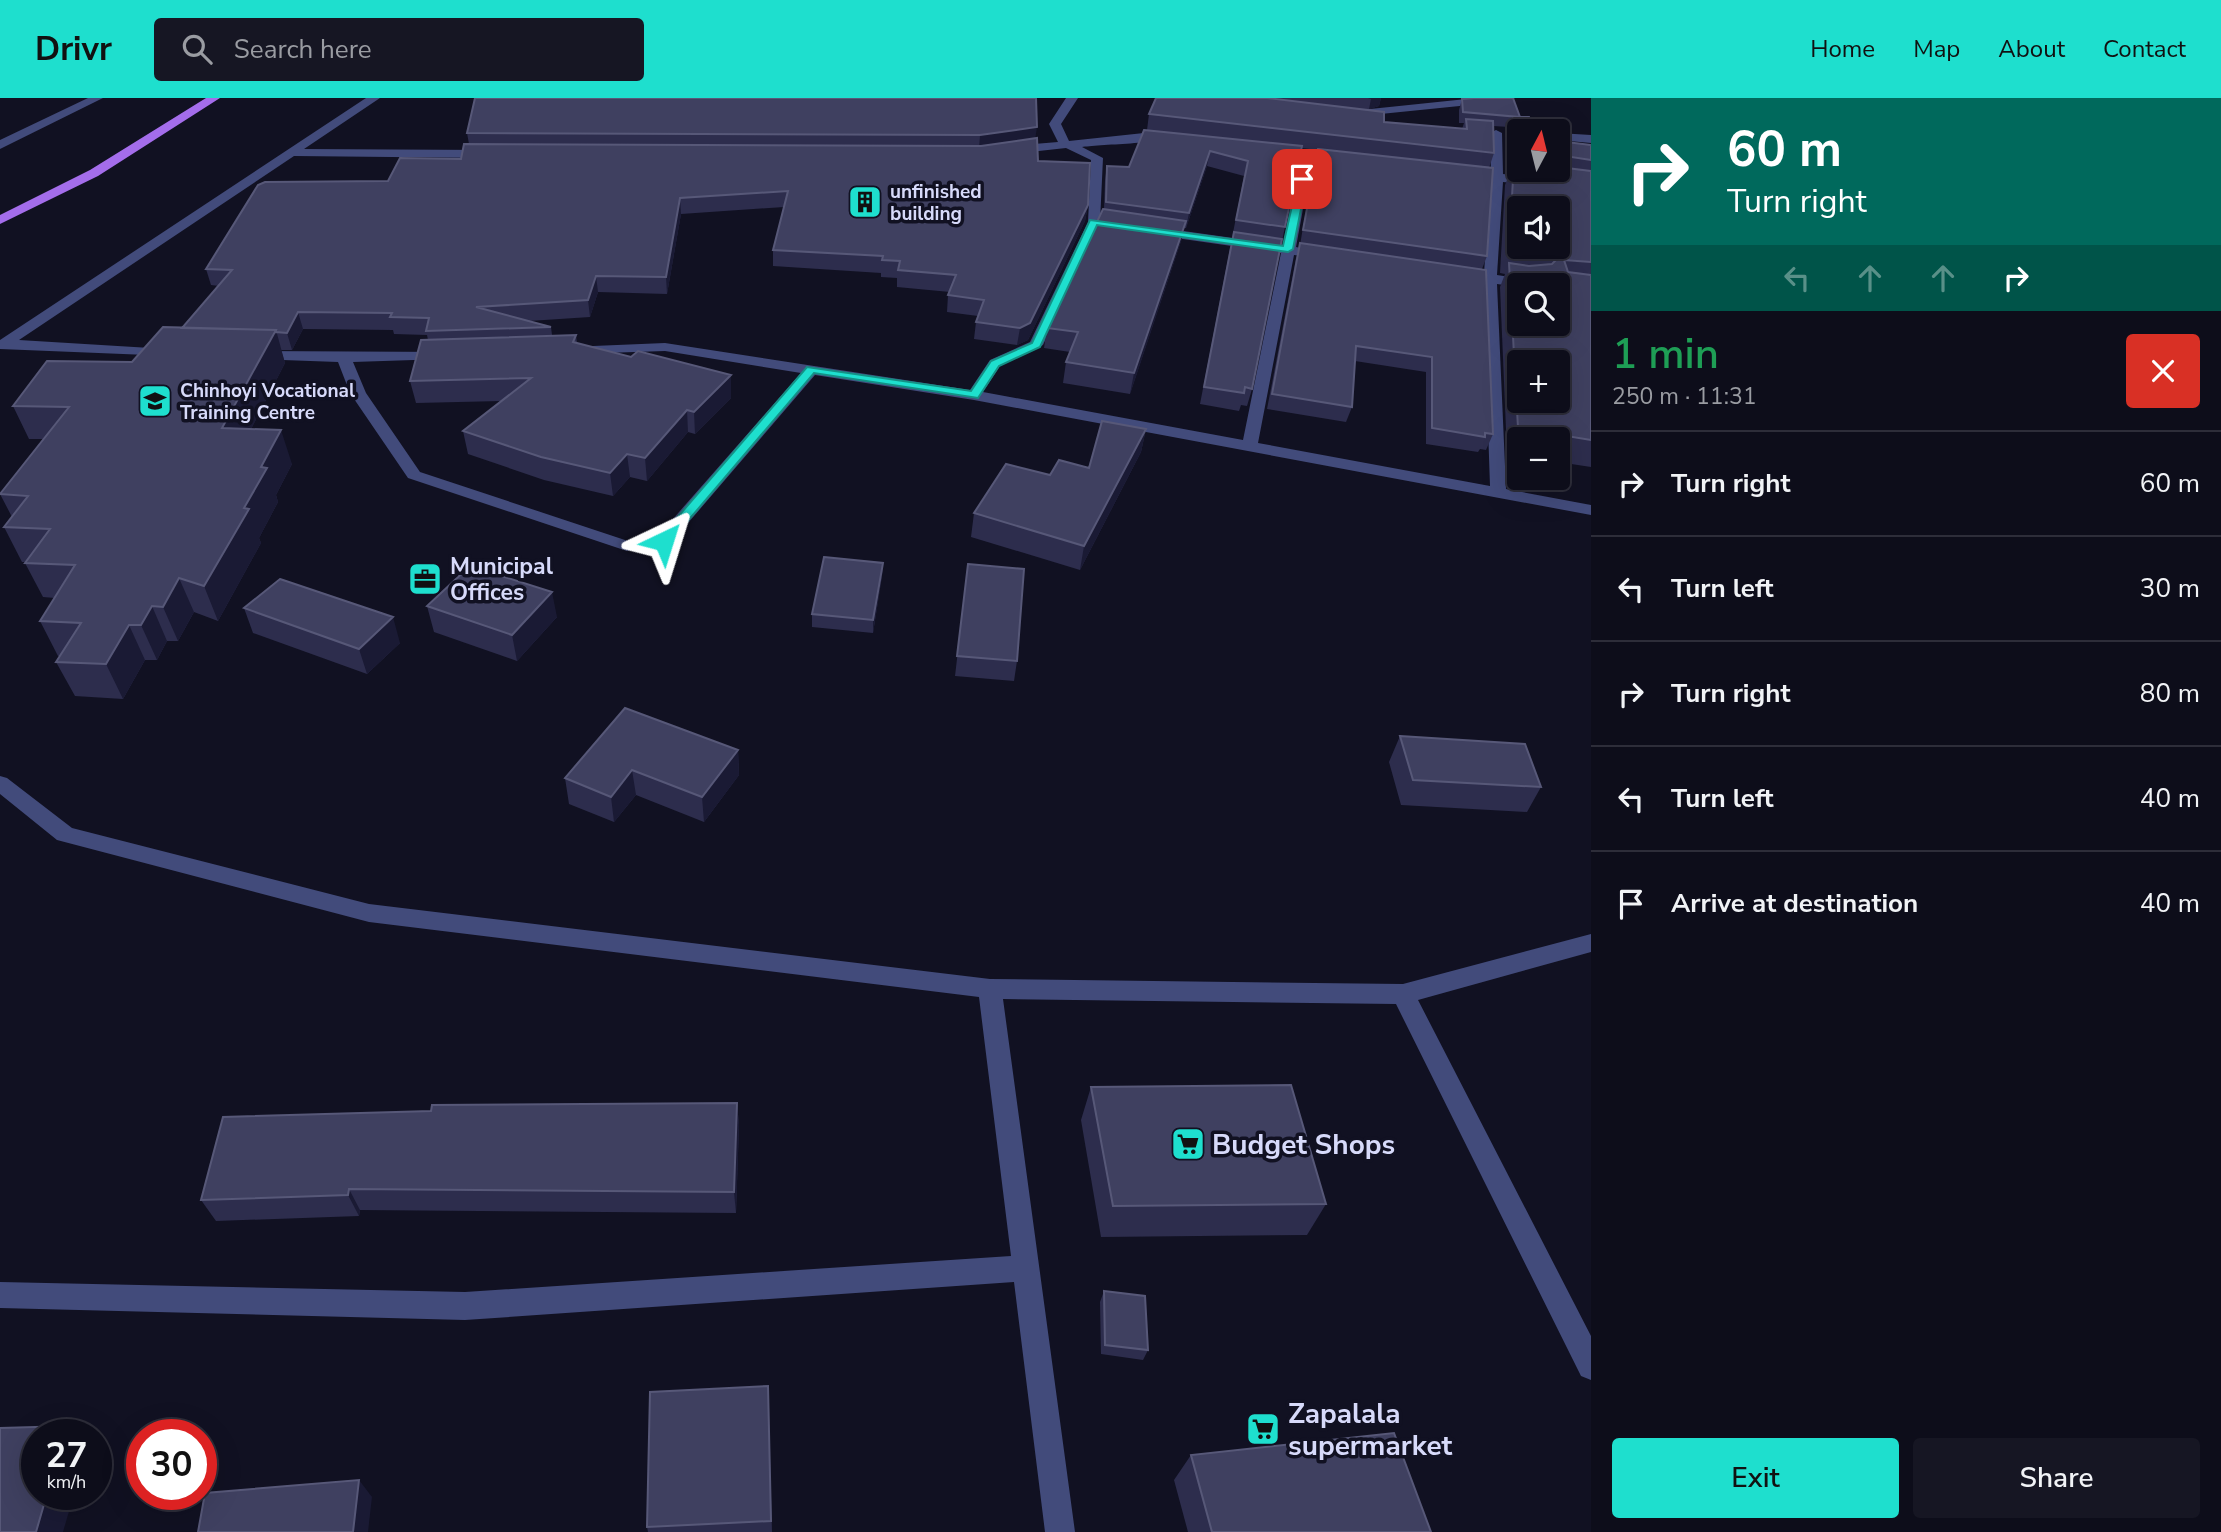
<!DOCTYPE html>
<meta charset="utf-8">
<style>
:root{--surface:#0d0d1a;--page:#161623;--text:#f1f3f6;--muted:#9a9ca2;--line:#2d2d39;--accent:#1edfce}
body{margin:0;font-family:"Nunito Sans",sans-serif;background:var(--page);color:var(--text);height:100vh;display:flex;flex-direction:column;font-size:26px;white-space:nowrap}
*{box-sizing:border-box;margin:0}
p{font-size:23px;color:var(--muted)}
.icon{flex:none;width:38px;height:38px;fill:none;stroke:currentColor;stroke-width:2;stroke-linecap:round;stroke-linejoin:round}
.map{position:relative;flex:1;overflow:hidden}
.sheet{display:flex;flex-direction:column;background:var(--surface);width:630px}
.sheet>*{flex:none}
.banner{background:#00695c;color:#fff;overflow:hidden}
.needle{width:46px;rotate:7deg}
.fabs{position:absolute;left:1507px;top:21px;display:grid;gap:14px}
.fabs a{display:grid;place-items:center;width:63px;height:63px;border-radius:7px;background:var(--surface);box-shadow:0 7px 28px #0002,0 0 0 2px var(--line);font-size:35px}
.speed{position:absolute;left:21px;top:1321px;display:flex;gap:14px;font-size:35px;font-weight:700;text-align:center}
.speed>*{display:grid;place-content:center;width:91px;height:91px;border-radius:50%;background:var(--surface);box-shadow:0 7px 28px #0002,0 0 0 2px var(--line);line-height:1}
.speed small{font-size:18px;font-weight:400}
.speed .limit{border:10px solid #d22;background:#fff;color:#111}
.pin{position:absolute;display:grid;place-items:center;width:60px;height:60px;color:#fff;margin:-30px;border-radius:14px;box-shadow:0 4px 10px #0006}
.me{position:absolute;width:77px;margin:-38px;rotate:41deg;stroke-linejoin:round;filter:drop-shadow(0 0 5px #0008)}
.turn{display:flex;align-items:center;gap:24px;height:147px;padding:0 21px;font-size:32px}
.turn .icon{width:91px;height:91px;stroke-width:2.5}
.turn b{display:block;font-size:49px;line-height:60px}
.lanes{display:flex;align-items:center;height:66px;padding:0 21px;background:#0003;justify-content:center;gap:35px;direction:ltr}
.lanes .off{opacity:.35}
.round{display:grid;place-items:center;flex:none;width:74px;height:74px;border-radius:7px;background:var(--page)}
.head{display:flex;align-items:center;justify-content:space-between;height:119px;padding:0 21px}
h1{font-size:42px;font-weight:600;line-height:52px;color:#1e9e55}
.primary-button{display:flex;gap:14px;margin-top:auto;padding:14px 21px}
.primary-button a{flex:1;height:80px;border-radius:7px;background:var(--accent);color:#111;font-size:28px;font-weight:600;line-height:80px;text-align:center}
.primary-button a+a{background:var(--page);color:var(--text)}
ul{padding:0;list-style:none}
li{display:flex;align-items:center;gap:21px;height:105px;padding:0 21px;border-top:2px solid var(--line)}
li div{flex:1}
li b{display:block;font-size:26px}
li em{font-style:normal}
header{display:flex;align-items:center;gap:42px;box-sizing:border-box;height:98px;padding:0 35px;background:var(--accent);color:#111}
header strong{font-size:33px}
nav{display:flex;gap:38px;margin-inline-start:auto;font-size:24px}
.search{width:490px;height:63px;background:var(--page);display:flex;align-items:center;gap:18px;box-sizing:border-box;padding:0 24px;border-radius:7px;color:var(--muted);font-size:26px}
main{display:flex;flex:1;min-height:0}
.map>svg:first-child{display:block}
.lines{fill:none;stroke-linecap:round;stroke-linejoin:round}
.minor{fill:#424b7b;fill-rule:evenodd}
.major{fill:#a46deb;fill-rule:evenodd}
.wall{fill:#2d2d4d}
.shaded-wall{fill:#1a1a34}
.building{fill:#3f4060;stroke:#575878;stroke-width:2;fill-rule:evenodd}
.route{fill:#1edfce;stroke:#149186;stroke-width:2}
.labels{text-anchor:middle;stroke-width:7;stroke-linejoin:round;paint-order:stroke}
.far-poi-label{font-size:19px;font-weight:bold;fill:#d7dafa;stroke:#112;text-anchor:start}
.poi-label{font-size:23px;font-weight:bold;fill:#d7dafa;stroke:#112;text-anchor:start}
.near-poi-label{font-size:28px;font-weight:bold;fill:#d7dafa;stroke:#112;text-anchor:start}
</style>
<header>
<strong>Drivr</strong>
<div class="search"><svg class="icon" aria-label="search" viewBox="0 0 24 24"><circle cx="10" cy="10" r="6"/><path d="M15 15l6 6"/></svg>Search here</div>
<nav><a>Home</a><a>Map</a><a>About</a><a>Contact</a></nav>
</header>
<main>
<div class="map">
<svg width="1591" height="1434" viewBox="0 0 1591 1434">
<rect width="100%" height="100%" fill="#112"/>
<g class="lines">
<path class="minor" d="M88 0H103L0 51V42Z
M366 0H380L304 51 489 52 495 56 489 60 294 58 19 242 167 251 172 252V258L0 251V242Z
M1066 0H1078L1061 26 1069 43 1144 35 1173 41C1168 44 1095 47 1082 49L1103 60 1100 124 1043 247 1000 268 983 294 1243 342 1281 155 1155 137 1149 133 1155 129 1283 147 1300 61 1266 54 1272 50 1344 58 1348 59V65L1312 62 1296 149 1331 157 1324 161 1294 157 1258 345 1490 388 1483 183 1453 176 1460 172 1484 175 1491 82 1461 76 1467 72 1491 75 1490 35 1496 32 1502 35 1503 76 1591 86V94L1503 84 1497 177 1535 183 1542 187 1519 189 1497 186 1506 391 1591 407V417L974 302 815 277 670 446 627 453 408 380 350 295 338 264 255 261 248 257 255 253 449 254 451 257 444 261 353 264 366 295 420 374 628 443 658 438 801 275 665 253 574 256 569 255V249L665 245 970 292 990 262 1030 244 1088 124 1091 62 1066 50 1011 56 1005 52 1011 48 1058 44 1049 26Z
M1476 0H1515L1509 3 1351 19 1345 16 1351 13Z
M1558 35 1591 37V45L1558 42Z
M0 678 7 680 72 730 369 806 990 881 1403 886 1591 836V854L1418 902 1591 1238V1282L1581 1278 1396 906 1003 901 1075 1434H1045L1014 1184 465 1222 0 1210V1184L465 1194 1011 1158 979 899 369 824 57 742 0 696Z"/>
<path class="major" d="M206 0H220L98 78 0 126V117L90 72Z"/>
</g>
<path class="wall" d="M475 0 1035 40 1038 63 1088 107 1085 123 1028 242 1017 247 974 241 976 224 978 218 947 214 948 197 950 194 897 189V180L881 179V175L773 168V152L784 109 681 116 667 196 598 194 590 219 529 223 551 229 552 237H576L577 245 731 300 695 336 688 334 647 383 630 379 613 398 544 382 468 356 463 333 501 303 416 305 410 283 428 242 427 237 394 236 393 232 303 231 292 252H281L285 265 251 331 292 366 276 397 278 404 259 440 261 445 218 523 194 514 178 543H167L157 562H145L123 601 75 598 56 564 60 558H58L40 523 55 500 43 499 25 465 26 464H22L4 429 12 419 0 396 43 341H29L13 308 132 264 182 230 219 188 211 187 206 171 388 83 461 61 469 46 467 35Z
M1156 0H1381L1379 8 1369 11 1368 12 1384 24 1462 31 1464 25H1459V12L1462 1 1513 0 1519 33V72H1558V43L1591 47V369L1558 364V341H1519V357L1507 355 1500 189 1505 176 1500 175 1505 87 1510 74H1506L1505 41 1509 29 1493 28 1494 55 1489 70 1487 158 1482 171 1493 336 1486 352 1480 351 1478 354 1426 346V274L1355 263 1352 309 1346 324 1267 311 1296 160 1300 147 1314 65 1318 52 1301 50 1252 291 1247 308 1241 307 1239 313 1200 306 1244 78 1207 68 1186 130H1184L1181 143 1130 296 1063 285 1066 264 1070 254 1044 250 1047 230 1104 111 1105 82 1107 68 1129 69 1147 32 1149 16Z
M1146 331 1141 354 1080 472 971 439 974 415 1050 377 1089 370Z
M883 465 882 478 873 535 812 529V516Z
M968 466 1017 563 1014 583 955 578Z
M427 508 557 519 517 563 434 534Z
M244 510 400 545 367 576 253 535Z
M1400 638 1541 689 1527 714 1401 707 1389 664Z
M738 652 739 677 704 724 636 697 614 724 569 706 565 680Z
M1091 989 1326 1106 1307 1137 1101 1139 1081 1022Z
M737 1005 739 1027 736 1115 360 1112 359 1118 216 1123 201 1102Z
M1104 1193 1148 1252 1143 1262 1101 1256 1100 1204Z
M768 1288 772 1434H648L647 1429Z
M1191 1357 1431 1434H1188L1174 1382Z"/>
<path class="shaded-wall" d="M1368 0H1381L1379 8 1369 11 1371 1Z
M1037 29 1035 42 979 50 980 37Z
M1210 53 1207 68 1186 130 1189 115Z
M680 100 681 116 667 196 666 179Z
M1088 107 1085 123 1028 242 1017 247 1020 230Z
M1186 123 1181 143 1130 296 1134 275Z
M596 178 598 194 590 219 588 202Z
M298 214 303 231 292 252 287 235Z
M276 232 285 265 234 364 222 330Z
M731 277V300L695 336 694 314Z
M687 312 688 334 647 383 645 360Z
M1146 331 1141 354 1080 472 1084 448Z
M281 332 292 366 276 397 278 404 259 440 261 445 218 523 204 488 244 410 261 369Z
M627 356 630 379 613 398 610 375Z
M883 465 882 478 873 535V522Z
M179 480 194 514 178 543 163 509Z
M552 494 557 519 517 563 512 537Z
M152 508 167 543 157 562 141 527Z
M393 519 400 545 367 576 359 551Z
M129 527 145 562 123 601 106 566Z
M738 652 739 677 704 724 702 699Z
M632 672 636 697 614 724 611 699Z
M737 1005 739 1027 736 1115 734 1094Z
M349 1091 360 1112 359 1118 348 1097Z
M69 1328 79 1337H66Z
M359 1382 372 1399 368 1434H353Z
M47 1396H74L63 1434H36Z"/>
<path class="building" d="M475 0H1036L1037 29 980 37 467 35Z
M1156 0H1267L1384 14V24L1467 31 1466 21 1493 23 1494 55 1149 16Z
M1474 0H1513L1520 19 1463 14 1462 1Z
M1513 19H1529L1534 33H1519V52L1514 51Z
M1144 32 1302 48 1285 129 1236 122 1248 63 1210 53 1189 115 1106 104 1107 68 1129 69Z
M1037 40 1038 63 1090 65 1088 107 1030 225 1020 230 976 224 984 202 948 197 956 177 898 172 900 163 882 162 883 158 773 152 788 93 680 100 666 179 596 178 588 202 476 209 551 229 426 233 429 220 390 219 392 215 298 214 287 235 276 234V232L182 230 232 172 206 171 258 87 265 84 388 83 400 60 461 61 464 46 981 48Z
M1558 43 1591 47V62L1558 57Z
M1318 51 1493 70 1487 158 1303 132Z
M1514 64 1519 65V72H1558V69L1591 73V164L1564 162 1568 174 1591 177V342L1518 330 1509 165 1529 168 1552 166 1555 163 1545 157 1509 151ZM1519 110H1558V149H1519ZM1519 187H1558V226H1519ZM1519 264H1558V303H1519Z
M1103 111 1186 123 1134 275 1066 264 1078 234 1047 230Z
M1234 134 1282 141 1252 291 1245 289 1244 295 1204 289Z
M1300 145 1486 172 1493 336 1485 335V339L1432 330V259L1356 248 1352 309 1272 296Z
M163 229 276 232 222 330 281 332 261 369 267 370 244 410 249 411 204 488 179 480 163 509 152 508 141 527H129L106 566 56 564 81 525 40 523 75 467 25 465 50 431 4 429 28 398 0 396 69 309 13 308 47 263 132 264Z
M576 237 573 244 631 259 638 253 731 277 694 314 687 312 645 360 627 356 610 375 541 359 463 333 531 280 410 283 421 242Z
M1102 323 1146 331 1084 448 974 415 1006 366 1050 377 1059 362 1089 370Z
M824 459 883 465 873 522 812 516Z
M968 466 1024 471 1017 563 957 558Z
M470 468 552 494 512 537 427 508Z
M280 481 393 519 359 551 244 510Z
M625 610 738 652 702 699 632 672 611 699 565 680Z
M1400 638 1525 646 1541 689 1413 682Z
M1291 987 1326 1106 1113 1108 1091 989Z
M737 1005 734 1094 349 1091 348 1097 201 1102 223 1019 431 1013 432 1007Z
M1104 1193 1145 1198 1148 1252 1105 1247Z
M768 1288 771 1423 647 1429 650 1294Z
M69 1328 66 1337H37V1396H47L36 1434H0V1330Z
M1394 1335 1431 1434H1212L1191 1357Z
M359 1382 353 1434H198L205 1395Z"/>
<path class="route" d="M1302 78 1307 81 1293 151 1288 154 1097 127 1040 249 999 268 978 300 814 275 669 445 657 443 807 269 971 293 991 263 1032 245 1090 122 1283 148 1298 81Z"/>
<defs>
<symbol id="building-square" viewBox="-11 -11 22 22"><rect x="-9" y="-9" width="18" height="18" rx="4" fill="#1edfce" stroke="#112"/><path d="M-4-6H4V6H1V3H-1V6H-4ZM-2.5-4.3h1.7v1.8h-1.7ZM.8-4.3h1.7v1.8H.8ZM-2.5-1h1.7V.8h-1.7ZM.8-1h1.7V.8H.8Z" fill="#111"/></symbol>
<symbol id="university-square" viewBox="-11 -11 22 22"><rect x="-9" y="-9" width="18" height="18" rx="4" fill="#1edfce" stroke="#112"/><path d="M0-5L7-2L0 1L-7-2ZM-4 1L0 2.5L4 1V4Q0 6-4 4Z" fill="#111"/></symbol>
<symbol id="office-square" viewBox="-11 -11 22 22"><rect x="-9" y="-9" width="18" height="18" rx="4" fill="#1edfce" stroke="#112"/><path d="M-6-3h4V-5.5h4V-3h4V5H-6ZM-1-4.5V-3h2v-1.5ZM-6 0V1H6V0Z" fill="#111"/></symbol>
<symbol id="supermarket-square" viewBox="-11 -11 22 22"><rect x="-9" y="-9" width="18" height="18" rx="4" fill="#1edfce" stroke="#112"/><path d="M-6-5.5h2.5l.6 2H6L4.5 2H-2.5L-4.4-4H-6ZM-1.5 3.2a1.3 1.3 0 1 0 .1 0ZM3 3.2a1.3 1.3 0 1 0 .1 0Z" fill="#111"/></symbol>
</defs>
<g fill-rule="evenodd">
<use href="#building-square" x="846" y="85" width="38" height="38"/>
<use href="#university-square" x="136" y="284" width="38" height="38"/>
<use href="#office-square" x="406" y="462" width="38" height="38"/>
<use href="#supermarket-square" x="1169" y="1027" width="38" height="38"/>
<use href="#supermarket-square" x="1244" y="1312" width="38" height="38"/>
</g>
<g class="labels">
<g class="far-poi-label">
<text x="890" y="100">unfinished<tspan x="890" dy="22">building</tspan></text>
<text x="180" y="299">Chinhoyi Vocational<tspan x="180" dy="22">Training Centre</tspan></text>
</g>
<g class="poi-label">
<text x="450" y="476">Municipal<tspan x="450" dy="26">Offices</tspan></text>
</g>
<g class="near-poi-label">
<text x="1212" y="1056">Budget Shops</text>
<text x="1288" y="1325">Zapalala<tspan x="1288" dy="32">supermarket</tspan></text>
</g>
</g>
</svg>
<div class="fabs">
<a><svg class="needle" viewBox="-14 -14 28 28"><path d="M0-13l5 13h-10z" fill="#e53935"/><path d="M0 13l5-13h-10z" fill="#9a9ca2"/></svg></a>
<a><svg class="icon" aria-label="sound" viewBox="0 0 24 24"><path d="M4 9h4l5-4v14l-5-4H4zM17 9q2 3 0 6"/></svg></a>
<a><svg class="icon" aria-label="search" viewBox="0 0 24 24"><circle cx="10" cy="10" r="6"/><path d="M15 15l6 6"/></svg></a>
<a>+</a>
<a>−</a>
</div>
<div class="speed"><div>27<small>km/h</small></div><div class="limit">30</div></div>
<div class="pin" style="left:1302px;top:81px;background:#d93025"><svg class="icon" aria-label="arrive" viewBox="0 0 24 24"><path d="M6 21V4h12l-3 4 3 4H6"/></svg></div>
<svg class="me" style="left:664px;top:443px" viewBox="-20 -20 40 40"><path d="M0-17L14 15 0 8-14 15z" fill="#1edfce" stroke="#fff" stroke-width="4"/></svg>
</div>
<section class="sheet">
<div class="banner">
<div class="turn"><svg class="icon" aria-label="right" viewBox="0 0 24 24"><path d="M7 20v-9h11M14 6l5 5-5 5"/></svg><div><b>60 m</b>Turn right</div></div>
<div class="lanes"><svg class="icon off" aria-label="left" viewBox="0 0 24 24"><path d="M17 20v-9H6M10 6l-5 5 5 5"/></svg><svg class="icon off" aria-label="ahead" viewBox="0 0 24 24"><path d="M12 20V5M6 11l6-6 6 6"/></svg><svg class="icon off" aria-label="ahead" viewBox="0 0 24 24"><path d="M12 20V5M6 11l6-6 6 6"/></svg><svg class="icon" aria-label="right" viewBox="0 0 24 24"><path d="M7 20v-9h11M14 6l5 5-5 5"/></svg></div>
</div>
<div class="head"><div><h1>1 min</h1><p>250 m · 11:31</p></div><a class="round" style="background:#d93025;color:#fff"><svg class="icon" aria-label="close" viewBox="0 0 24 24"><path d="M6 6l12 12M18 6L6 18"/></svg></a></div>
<ul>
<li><svg class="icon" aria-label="right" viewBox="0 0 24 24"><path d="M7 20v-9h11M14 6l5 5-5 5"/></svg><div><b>Turn right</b></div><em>60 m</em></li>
<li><svg class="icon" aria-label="left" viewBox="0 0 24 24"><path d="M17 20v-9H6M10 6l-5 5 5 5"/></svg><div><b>Turn left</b></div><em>30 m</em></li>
<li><svg class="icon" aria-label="right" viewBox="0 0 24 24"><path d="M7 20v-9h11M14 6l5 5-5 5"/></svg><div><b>Turn right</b></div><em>80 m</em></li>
<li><svg class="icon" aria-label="left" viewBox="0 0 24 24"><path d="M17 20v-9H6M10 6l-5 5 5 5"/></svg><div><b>Turn left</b></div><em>40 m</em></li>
<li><svg class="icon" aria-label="arrive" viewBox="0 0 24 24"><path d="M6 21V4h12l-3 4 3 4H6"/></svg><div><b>Arrive at destination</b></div><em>40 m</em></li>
</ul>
<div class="primary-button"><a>Exit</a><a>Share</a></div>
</section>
</main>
